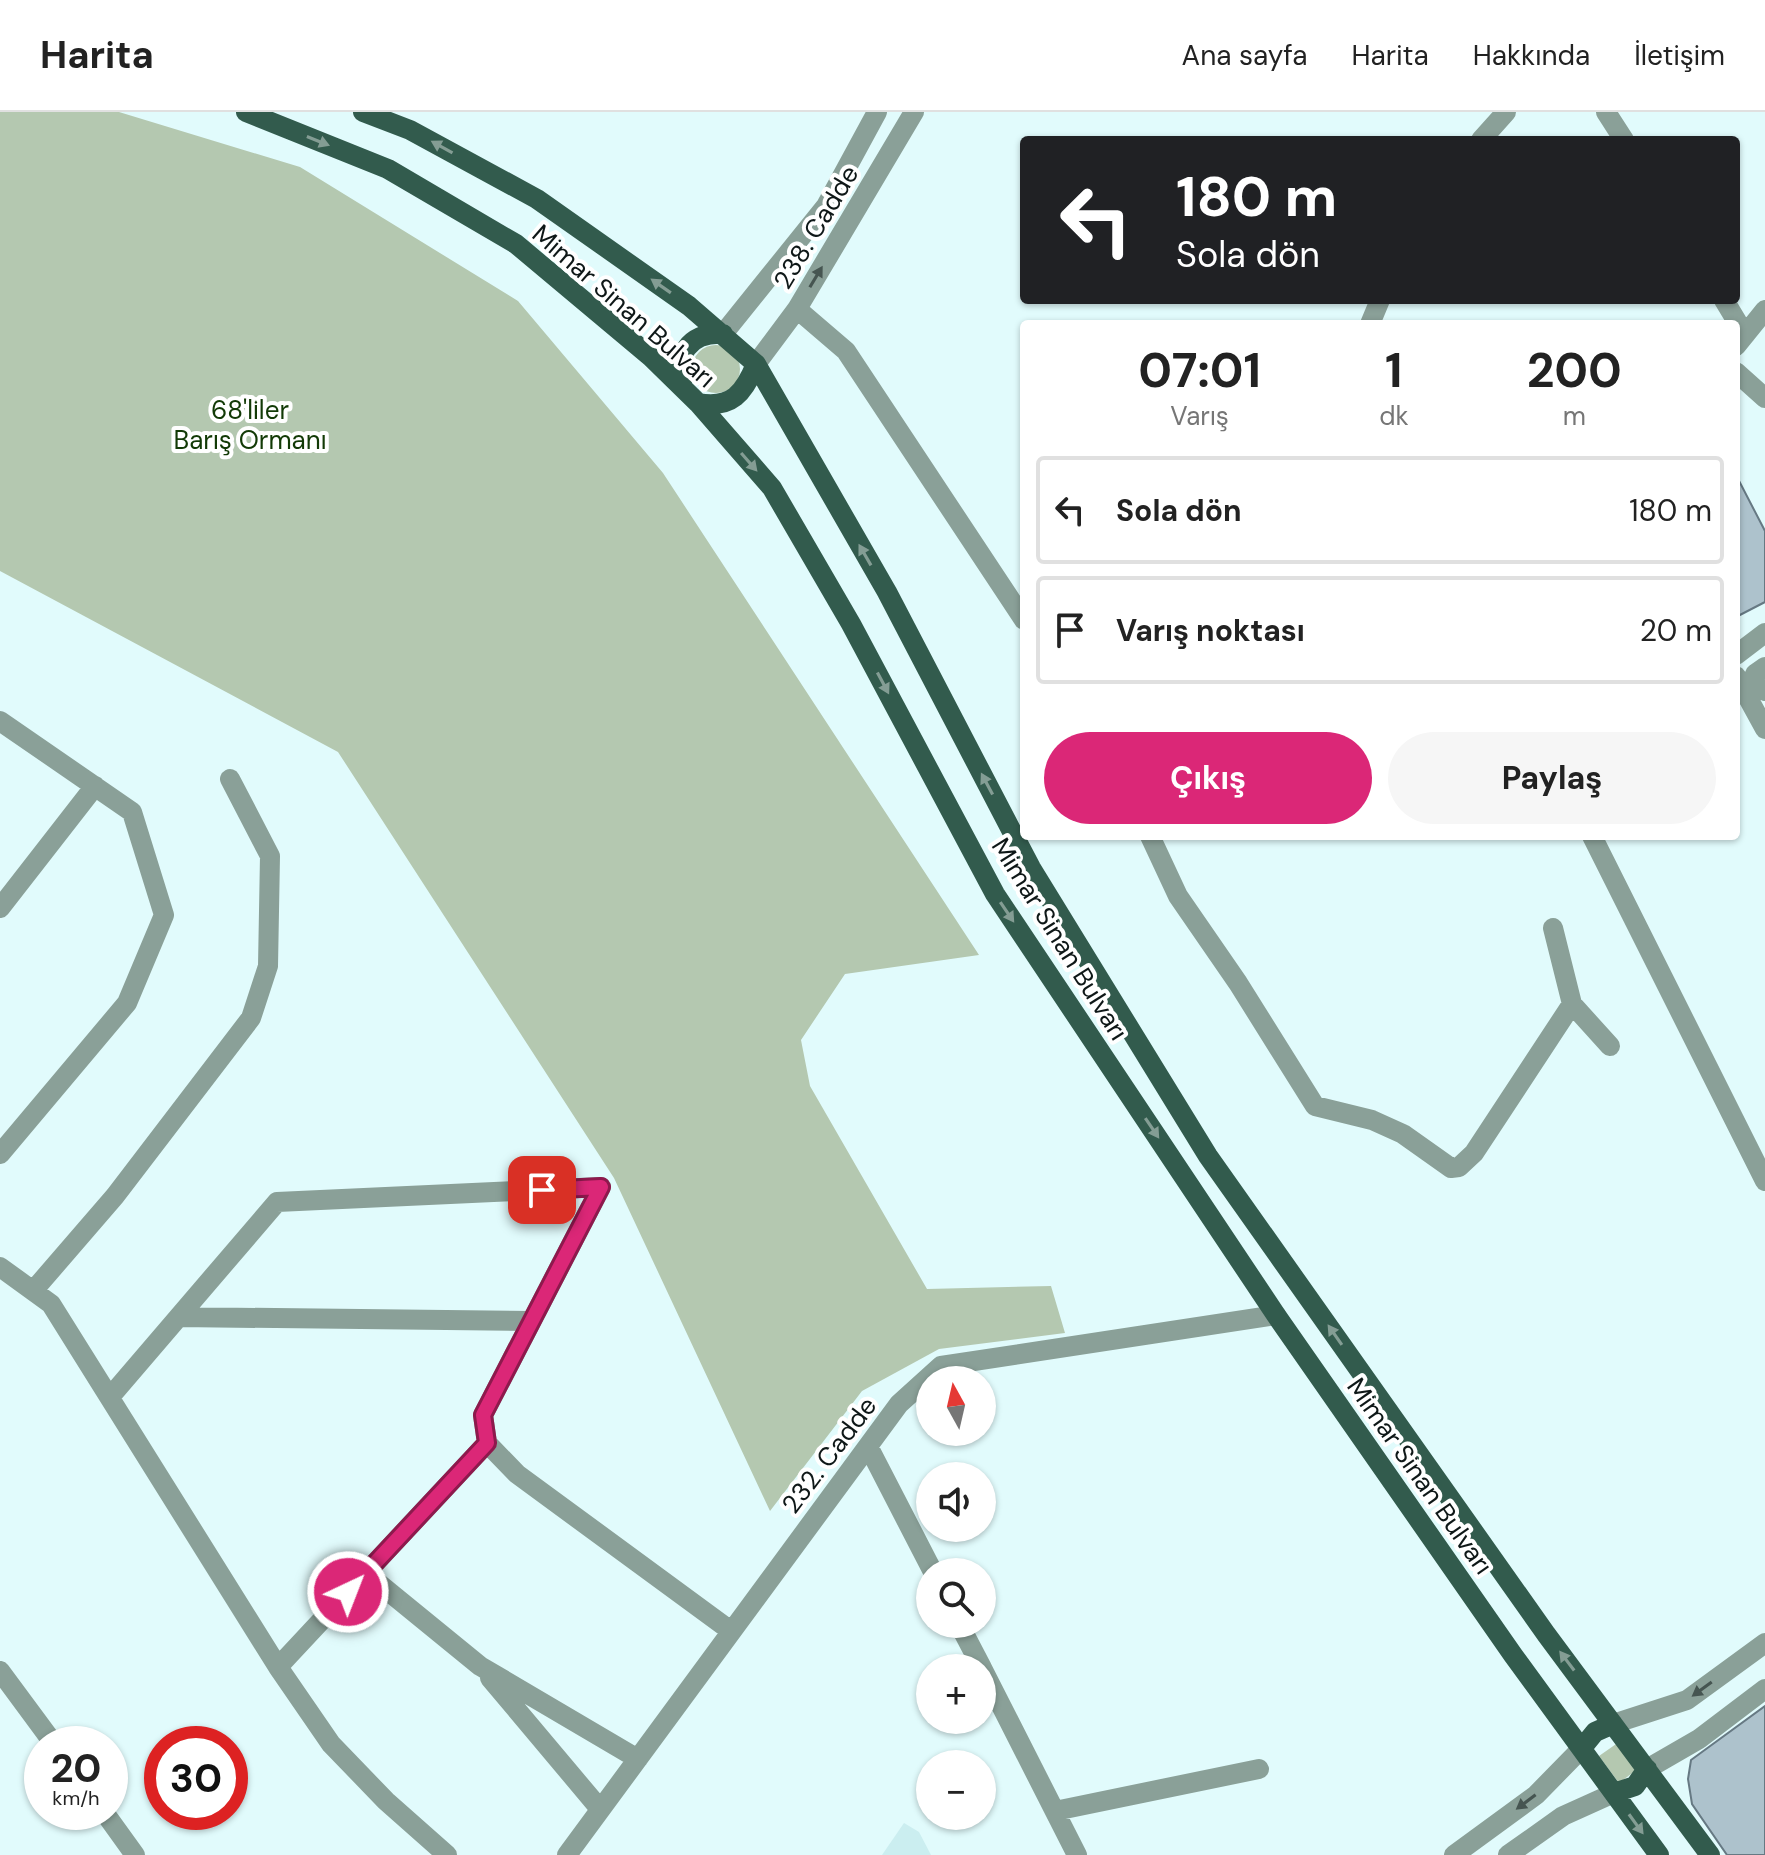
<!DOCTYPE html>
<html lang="tr">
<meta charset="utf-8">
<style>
:root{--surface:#fff;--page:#f6f6f6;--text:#222;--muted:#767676;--line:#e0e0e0;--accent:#db2777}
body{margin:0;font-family:"DM Sans",sans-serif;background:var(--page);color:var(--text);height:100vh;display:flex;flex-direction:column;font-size:30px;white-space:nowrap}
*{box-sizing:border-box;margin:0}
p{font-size:26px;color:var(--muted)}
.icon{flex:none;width:44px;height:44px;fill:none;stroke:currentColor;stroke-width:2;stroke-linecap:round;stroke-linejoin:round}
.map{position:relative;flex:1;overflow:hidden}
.panel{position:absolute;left:1020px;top:208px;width:720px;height:520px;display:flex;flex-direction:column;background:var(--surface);border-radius:8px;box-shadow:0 2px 6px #0004}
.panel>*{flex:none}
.hud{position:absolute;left:1020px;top:24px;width:720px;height:168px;border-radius:8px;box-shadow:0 2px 6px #0004;background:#202124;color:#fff;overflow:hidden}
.needle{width:52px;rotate:352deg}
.buttons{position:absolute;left:916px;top:1254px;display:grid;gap:16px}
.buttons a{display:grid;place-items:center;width:80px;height:80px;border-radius:50%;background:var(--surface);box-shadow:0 2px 6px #0004;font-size:40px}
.speed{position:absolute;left:24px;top:1614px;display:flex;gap:16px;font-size:40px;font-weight:700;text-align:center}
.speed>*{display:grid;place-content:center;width:104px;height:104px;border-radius:50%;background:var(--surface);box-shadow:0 2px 6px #0004;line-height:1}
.speed small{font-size:20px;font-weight:400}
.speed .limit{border:12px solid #d22;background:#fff;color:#111}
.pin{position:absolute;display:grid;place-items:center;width:68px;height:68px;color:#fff;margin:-34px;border-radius:16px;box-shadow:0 4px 12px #0006}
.me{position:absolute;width:88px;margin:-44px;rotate:43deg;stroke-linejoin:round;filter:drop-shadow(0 0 6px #0008)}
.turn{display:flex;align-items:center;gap:28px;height:168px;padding:0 24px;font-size:36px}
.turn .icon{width:104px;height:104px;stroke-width:2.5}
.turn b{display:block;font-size:56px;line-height:68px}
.eta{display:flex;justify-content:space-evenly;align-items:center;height:136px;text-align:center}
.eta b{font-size:48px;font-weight:700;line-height:56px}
.primary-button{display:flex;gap:16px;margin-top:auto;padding:16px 24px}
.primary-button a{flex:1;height:92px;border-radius:48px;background:var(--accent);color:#fff;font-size:32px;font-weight:700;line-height:92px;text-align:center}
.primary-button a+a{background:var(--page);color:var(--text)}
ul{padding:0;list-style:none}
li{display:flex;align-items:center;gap:24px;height:108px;margin:0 16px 12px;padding:0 8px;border:4px solid var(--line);border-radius:8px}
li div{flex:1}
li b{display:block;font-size:30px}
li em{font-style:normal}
header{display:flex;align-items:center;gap:48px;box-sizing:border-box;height:112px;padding:0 40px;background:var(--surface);border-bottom:2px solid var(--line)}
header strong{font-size:38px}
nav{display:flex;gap:44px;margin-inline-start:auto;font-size:28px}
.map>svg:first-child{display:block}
.built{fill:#cbeef0}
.green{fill:#b4c8b0}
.building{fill:#adc2cc;stroke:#667983;stroke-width:2}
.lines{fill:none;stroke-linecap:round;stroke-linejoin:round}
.minor{stroke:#8aa098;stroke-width:20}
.major{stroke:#325b4d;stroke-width:20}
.oneway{fill:#849d94}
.oneway2{fill:#465551}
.route-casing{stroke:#8e194d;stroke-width:20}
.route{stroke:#db2777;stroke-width:14}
.labels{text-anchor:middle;stroke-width:8;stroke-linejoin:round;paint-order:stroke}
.street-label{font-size:26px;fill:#0e1717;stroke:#fff}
.park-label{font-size:26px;fill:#123a06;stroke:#fff}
</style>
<header>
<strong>Harita</strong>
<nav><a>Ana sayfa</a><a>Harita</a><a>Hakkında</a><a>İletişim</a></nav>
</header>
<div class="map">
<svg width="1765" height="1743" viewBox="0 0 1765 1743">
<rect width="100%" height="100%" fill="#e1fbfc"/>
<path class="built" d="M904 1711 919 1720 931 1743H882Z"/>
<path class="green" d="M0 0H119L300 55 518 189 663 361 979 843 845 862 801 928 810 974 927 1177 1051 1174 1065 1221 939 1237 862 1279 770 1399 614 1066 338 640 0 459Z
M692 257a24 24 0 1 1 48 0a24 24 0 1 1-48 0Z
M1619 1630 1639 1656 1619 1671 1599 1644Z"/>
<path class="building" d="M1736 363 1765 419V490L1736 505Z
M1765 1594V1743H1727L1692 1692 1688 1667 1691 1648Z"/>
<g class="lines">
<path class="minor" d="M1606 0 1624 28
M1481 28 1506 0
M1724 188 1745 223
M797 197 846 239 1024 508
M1370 212 1380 188
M723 222 826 94 877 0
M1736 234 1765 198
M756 252 797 197 914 0
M1736 260 1765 286
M1736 543 1765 521
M1765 555 1755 562 1765 579
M1736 564 1765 617
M0 609 132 700 164 803 127 891 0 1042
M1150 724 1178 784 1238 871 1315 994 1372 1008 1403 1022 1451 1056 1459 1055 1474 1041 1572 892
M1592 724 1765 1069
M0 796 95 674
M1553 816 1572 892 1610 934
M0 1155 51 1192 278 1555 331 1632 386 1689 447 1743
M33 1179 115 1084 251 906 268 854 270 744 230 667
M179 1205 530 1209
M110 1285 277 1090 601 1075 483 1303 487 1331 517 1362 731 1519
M868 1334 933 1460
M366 1461 480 1554 638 1647
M959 1512 982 1556
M278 1555 487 1331
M982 1556 1077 1743
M0 1559 54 1632
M490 1566 600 1697
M1613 1612 1687 1588 1765 1531
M1647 1657 1699 1627 1765 1577
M1055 1699 1259 1657
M104 1700 135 1743
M567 1743 899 1292 941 1254 1276 1203
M1454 1743 1536 1683 1582 1636
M1508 1743 1563 1704 1614 1681"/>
<path class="major" d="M246 0 388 57 516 132 651 245 698 291 772 376 851 512 995 782 1276 1203 1513 1543 1659 1743
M363 0 410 18 537 87 689 194 756 252 887 480 1031 756 1208 1044 1546 1522 1710 1743
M683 276C673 244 689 220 723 222
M698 291C732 297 744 281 756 252
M1582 1636 1595 1620 1613 1612
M1614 1681 1635 1674 1647 1657"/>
</g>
<defs><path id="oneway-solid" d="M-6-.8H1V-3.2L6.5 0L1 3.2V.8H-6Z" transform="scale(2)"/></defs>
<g class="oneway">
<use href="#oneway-solid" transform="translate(318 29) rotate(22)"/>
<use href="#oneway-solid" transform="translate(442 35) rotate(-151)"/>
<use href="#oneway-solid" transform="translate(661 174) rotate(-145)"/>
<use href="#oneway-solid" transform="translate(749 350) rotate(49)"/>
<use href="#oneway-solid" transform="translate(865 443) rotate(-120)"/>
<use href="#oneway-solid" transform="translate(883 571) rotate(62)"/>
<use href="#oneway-solid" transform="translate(987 672) rotate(-118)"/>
<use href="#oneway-solid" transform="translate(1007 800) rotate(56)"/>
<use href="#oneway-solid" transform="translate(1152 1016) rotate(56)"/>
<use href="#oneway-solid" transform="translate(1335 1223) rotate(-125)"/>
<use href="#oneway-solid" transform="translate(1567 1549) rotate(-127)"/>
<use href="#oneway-solid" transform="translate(1636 1712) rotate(54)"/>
</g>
<g class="oneway2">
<use href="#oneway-solid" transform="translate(816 165) rotate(-59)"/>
<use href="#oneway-solid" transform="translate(1702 1577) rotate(144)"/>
<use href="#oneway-solid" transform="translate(1526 1690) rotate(143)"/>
</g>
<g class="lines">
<defs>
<path id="route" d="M348 1480 487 1331 483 1303 601 1075 542 1078"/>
</defs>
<use href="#route" class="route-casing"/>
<use href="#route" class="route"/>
</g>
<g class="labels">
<g class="street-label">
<text transform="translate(816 115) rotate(-59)" y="9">238. Cadde</text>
<text transform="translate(624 194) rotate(41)" y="9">Mimar Sinan Bulvarı</text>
<text transform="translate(1060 827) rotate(58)" y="9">Mimar Sinan Bulvarı</text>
<text transform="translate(829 1343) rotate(-53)" y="9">232. Cadde</text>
<text transform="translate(1420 1364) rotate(55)" y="9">Mimar Sinan Bulvarı</text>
</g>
<g class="park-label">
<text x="250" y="307">68'liler<tspan x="250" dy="30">Barış Ormanı</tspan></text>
</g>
</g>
</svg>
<div class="buttons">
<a><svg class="needle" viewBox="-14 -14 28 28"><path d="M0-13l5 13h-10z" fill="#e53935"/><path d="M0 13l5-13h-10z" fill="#767676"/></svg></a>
<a><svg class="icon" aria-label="sound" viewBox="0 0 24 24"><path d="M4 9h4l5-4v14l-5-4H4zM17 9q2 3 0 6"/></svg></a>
<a><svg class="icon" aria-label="search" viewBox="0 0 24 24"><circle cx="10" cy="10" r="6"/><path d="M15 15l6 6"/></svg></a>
<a>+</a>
<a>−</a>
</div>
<div class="speed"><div>20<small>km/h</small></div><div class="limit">30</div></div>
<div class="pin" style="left:542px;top:1078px;background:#d93025"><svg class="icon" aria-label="arrive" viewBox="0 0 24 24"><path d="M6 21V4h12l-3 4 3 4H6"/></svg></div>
<svg class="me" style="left:348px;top:1480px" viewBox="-20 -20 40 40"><circle r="17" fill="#db2777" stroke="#fff" stroke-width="3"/><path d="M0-11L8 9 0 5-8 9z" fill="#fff"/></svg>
<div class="hud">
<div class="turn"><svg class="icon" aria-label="left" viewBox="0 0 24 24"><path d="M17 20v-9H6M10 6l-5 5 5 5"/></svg><div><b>180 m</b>Sola dön</div></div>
</div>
<section class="panel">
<div class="eta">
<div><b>07:01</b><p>Varış</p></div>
<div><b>1</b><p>dk</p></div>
<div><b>200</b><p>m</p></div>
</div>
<ul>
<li><svg class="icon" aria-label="left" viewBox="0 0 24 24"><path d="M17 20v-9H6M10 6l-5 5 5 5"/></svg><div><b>Sola dön</b></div><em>180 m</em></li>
<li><svg class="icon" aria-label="arrive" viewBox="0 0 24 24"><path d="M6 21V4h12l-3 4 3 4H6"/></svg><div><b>Varış noktası</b></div><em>20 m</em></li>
</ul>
<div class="primary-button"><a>Çıkış</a><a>Paylaş</a></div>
</section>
</div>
